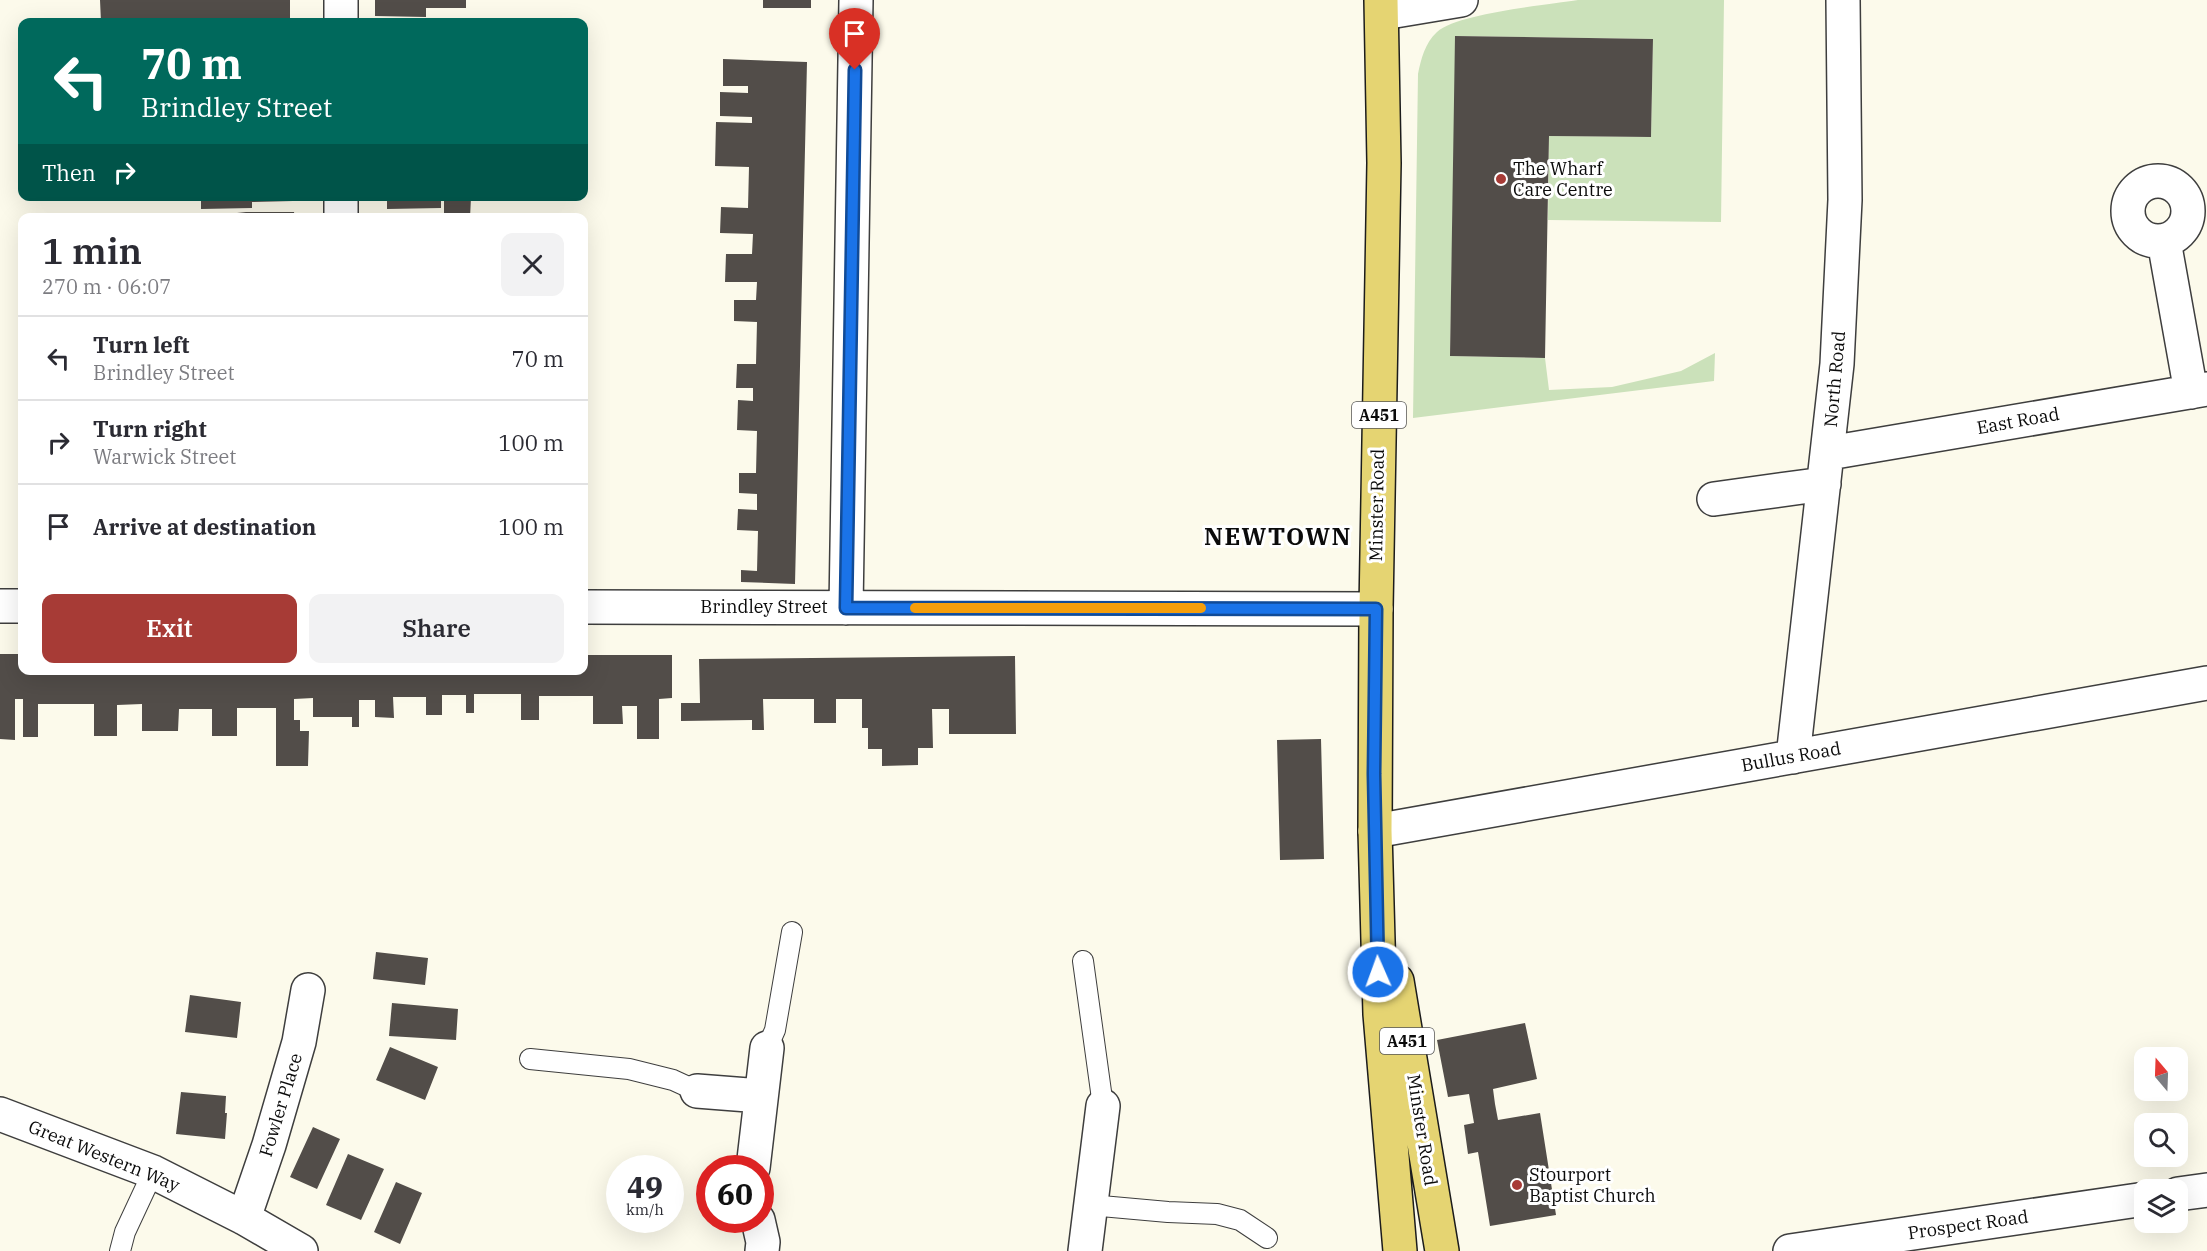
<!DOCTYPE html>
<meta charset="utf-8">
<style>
:root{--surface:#fff;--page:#f2f2f3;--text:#2b2b33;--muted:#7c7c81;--line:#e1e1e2;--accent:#a73b36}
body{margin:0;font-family:"IBM Plex Serif",serif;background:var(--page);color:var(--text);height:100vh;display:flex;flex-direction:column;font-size:22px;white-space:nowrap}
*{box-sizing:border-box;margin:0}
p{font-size:20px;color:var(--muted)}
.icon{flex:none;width:33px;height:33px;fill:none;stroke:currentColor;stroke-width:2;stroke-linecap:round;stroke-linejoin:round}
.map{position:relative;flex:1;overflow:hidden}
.sheet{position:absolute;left:18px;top:213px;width:570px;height:462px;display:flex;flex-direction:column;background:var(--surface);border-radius:12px;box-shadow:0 6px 24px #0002}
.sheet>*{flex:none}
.hud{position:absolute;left:18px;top:18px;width:570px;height:183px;border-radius:12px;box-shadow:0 6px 24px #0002;background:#00695c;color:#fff;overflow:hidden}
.needle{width:39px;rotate:341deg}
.buttons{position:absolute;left:2134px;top:1047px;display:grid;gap:12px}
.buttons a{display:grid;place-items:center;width:54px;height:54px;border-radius:12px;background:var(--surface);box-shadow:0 6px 24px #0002;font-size:30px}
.speed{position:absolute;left:606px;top:1155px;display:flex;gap:12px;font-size:30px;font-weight:700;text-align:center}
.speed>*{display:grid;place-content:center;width:78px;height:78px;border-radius:50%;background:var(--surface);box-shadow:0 6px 24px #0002;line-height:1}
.speed small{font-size:15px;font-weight:400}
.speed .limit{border:9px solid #d22;background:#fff;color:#111}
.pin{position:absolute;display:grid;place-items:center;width:51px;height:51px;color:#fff;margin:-62px -26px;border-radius:50% 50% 50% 0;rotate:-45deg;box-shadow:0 0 6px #0007}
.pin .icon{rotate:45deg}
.me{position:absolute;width:66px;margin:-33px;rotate:358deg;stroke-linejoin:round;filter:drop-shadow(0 0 4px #0008)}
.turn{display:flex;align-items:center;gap:21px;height:126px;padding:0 24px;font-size:27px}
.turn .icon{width:78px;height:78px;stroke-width:2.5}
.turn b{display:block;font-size:42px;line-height:51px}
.then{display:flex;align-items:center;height:57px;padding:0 24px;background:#0003;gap:12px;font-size:22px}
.round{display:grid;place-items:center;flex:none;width:63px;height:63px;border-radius:12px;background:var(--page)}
.summary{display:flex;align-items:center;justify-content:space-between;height:102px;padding:0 24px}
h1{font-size:36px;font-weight:600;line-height:45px}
.action{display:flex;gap:12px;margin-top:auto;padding:12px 24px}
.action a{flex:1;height:69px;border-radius:12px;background:var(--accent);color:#fff;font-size:24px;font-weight:600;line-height:69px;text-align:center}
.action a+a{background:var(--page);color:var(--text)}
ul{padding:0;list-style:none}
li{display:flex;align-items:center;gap:18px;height:84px;padding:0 24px;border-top:2px solid var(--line)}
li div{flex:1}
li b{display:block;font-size:22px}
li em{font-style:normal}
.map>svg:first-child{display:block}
.green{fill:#cbe1ba}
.building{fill:#524d49}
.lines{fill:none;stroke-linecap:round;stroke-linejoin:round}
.lane-casing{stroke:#3e3e3e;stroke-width:22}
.street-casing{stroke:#3e3e3e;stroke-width:36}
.primary-casing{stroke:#1c1c1c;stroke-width:36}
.lane{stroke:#fff;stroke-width:20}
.street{stroke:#fff;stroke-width:33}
.primary{stroke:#e5d472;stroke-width:33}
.route-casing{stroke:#114b97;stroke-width:15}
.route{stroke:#1a73e8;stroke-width:10}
.slow{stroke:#f59e0b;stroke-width:10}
.poi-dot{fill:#a73b36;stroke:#fff;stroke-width:2}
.labels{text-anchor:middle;stroke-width:6;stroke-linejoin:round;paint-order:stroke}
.shield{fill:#fff;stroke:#545454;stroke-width:1.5}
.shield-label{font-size:16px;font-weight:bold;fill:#0b0b0b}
.poi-label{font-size:18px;fill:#0b0b0b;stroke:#fff;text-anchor:start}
.street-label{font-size:18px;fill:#0b0b0b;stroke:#fff}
.district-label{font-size:24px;font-weight:bold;letter-spacing:1.5px;fill:#0b0b0b;stroke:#fff}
</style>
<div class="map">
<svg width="2207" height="1251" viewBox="0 0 2207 1251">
<rect width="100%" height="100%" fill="#fcfaeb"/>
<path class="green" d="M1578 0H1724L1721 222 1548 220 1549 136 1651 137 1653 39 1456 36 1450 356 1545 358 1549 390 1612 387 1681 371 1715 353 1714 381 1413 418 1418 74C1421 59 1425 43 1437 32 1458 13 1547 5 1578 0Z"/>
<path class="building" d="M100 0H290V21L101 22Z
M375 0H466V8H426V17L375 16Z
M763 0H811V8H763Z
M1455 36 1653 39 1651 137 1549 136 1545 358 1450 356Z
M723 59 807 62 795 584 741 582V570L757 571 758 531 737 530 738 509 757 510V494L739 493V473H756L757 431 737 430 738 400 753 401V388H736L737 364H756L757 322 734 321V300H756L757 282H725L726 254H752L753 234 720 233 721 207 748 208 749 167 715 166 716 122 752 123V117L720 116V92L748 93V86H723Z
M201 196H293V201L252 202V208L201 209Z
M387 196H441V208L387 209Z
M444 197H471L470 218H444Z
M246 212H294L295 218H228V214Z
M584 485H587L588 503H584Z
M0 654H22V670H584V655H672V698L659 699V739H637V706H622L623 724H593V696H539V720H521V694H474V713H466V695H442V715H426V697H393L394 718 375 717V700H359V727H352V717H313V698L294 699V720H300V731H309L308 766H276V708H237V736H212V709H179L178 731H142V704L117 705V736H94V704H38V737H23V699H15V740L0 739Z
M1015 656 1016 734H949V709H932L933 748H918V765L882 766V749H868V728H862V699H836V723H814V699H763L764 730H752V720L681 721V703H700L699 659Z
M1321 739 1324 859 1280 860 1277 740Z
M376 952 428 958 425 985 373 979Z
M190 995 241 1002 237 1038 185 1032Z
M392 1003 458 1009 456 1040 389 1036Z
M1525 1023 1537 1079 1493 1089 1495 1104 1498 1120 1540 1113 1556 1215 1490 1226 1478 1152 1468 1154 1464 1125 1474 1123 1469 1094 1448 1097 1437 1040Z
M390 1047 438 1067 425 1100 376 1080Z
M181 1092 226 1096 225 1113H227L225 1139 176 1134Z
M313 1127 340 1139 317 1189 290 1177Z
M348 1154 384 1169 361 1220 326 1205Z
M396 1182 422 1193 400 1244 374 1232Z"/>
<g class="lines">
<defs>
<path id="lane" d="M1083 961 1103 1106
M767 1048 775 1030 792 932
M530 1059 629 1069 673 1080 697 1091
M1090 1205 1168 1212 1217 1214 1240 1220 1267 1238
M120 1251 125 1232 153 1172"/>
<path id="street" d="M1383 13 1461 0
M341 22V0
M2128 211a30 30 0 1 1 60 0a30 30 0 1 1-60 0Z
M341 218V196
M2164 241 2191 392
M1829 453 2207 389
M1714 499 1824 484
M0 606H22
M584 607 1376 609
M846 608 856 0
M1793 757 1837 364 1845 200 1843 0
M1375 831 2207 683
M697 1091 761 1096
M0 1114 153 1172 244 1218 301 1251
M753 1168 767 1048
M2178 1194 2207 1190
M244 1218 269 1145 299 1042 308 990
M758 1220 763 1242 762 1251
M1085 1251 1103 1106
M1790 1251 2145 1199"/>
<path id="primary" d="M1381 0 1384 163 1376 609 1375 831 1380 1014 1400 1251
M1397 981 1442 1251"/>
</defs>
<use href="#lane" class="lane-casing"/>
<use href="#street" class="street-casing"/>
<use href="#primary" class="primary-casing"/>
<use href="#lane" class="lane"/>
<use href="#street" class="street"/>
<use href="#primary" class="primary"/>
</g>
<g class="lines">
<defs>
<path id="route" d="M855 70 846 608 1376 609 1374 774 1378 972"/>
</defs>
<use href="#route" class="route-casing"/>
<use href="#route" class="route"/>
<path class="slow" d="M915 608H1201"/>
</g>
<g class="poi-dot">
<circle cx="1501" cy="179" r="6"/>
<circle cx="1517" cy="1185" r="6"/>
</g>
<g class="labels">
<g class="shield">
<rect x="1352" y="402" width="54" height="26" rx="4.5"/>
<rect x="1380" y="1028" width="54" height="26" rx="4.5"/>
</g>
<g class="shield-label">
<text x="1379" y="421">A451</text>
<text x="1407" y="1047">A451</text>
</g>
<g class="poi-label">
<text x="1513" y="175">The Wharf<tspan x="1513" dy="21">Care Centre</tspan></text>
<text x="1529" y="1181">Stourport<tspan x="1529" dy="21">Baptist Church</tspan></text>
</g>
<g class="street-label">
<text transform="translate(1835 379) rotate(-85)" y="6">North Road</text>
<text transform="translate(2018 421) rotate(-10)" y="6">East Road</text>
<text transform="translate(1377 505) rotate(-89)" y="6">Minster Road</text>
<text x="764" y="613">Brindley Street</text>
<text transform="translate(1791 757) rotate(-10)" y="6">Bullus Road</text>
<text transform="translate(281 1105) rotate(-73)" y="6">Fowler Place</text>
<text transform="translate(1422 1130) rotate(81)" y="6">Minster Road</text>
<text transform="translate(104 1156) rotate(22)" y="6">Great Western Way</text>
<text transform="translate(1968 1225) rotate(-8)" y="6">Prospect Road</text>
</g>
<g class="district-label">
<text x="1278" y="545">NEWTOWN</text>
</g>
</g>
</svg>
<div class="buttons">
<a><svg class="needle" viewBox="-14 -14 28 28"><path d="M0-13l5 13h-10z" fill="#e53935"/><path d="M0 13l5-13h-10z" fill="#7c7c81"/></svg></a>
<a><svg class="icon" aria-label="search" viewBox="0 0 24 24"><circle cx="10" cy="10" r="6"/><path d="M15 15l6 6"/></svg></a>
<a><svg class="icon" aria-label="layers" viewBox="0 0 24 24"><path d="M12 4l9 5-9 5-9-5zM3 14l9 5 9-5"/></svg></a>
</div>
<div class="speed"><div>49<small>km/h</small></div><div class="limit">60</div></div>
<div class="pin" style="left:855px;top:70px;background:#d93025"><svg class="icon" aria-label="arrive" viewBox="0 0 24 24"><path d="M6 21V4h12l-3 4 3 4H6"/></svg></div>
<svg class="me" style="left:1378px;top:972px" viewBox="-20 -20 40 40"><circle r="17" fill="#1a73e8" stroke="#fff" stroke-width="3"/><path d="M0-11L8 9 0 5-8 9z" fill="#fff"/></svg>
<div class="hud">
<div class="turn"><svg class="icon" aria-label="left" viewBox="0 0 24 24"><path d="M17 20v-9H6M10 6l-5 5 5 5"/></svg><div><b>70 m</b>Brindley Street</div></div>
<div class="then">Then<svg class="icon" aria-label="right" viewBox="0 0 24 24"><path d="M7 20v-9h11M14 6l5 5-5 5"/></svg></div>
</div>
<section class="sheet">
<div class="summary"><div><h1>1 min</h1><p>270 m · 06:07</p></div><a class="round"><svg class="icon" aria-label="close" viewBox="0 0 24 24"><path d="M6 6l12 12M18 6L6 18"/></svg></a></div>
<ul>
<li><svg class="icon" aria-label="left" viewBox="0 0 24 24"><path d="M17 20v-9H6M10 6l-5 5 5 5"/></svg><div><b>Turn left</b><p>Brindley Street</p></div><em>70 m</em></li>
<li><svg class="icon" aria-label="right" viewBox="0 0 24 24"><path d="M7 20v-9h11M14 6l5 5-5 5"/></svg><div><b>Turn right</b><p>Warwick Street</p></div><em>100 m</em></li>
<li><svg class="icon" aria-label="arrive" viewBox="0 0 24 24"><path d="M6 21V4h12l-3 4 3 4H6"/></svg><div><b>Arrive at destination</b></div><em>100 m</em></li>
</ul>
<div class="action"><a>Exit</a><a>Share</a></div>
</section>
</div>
